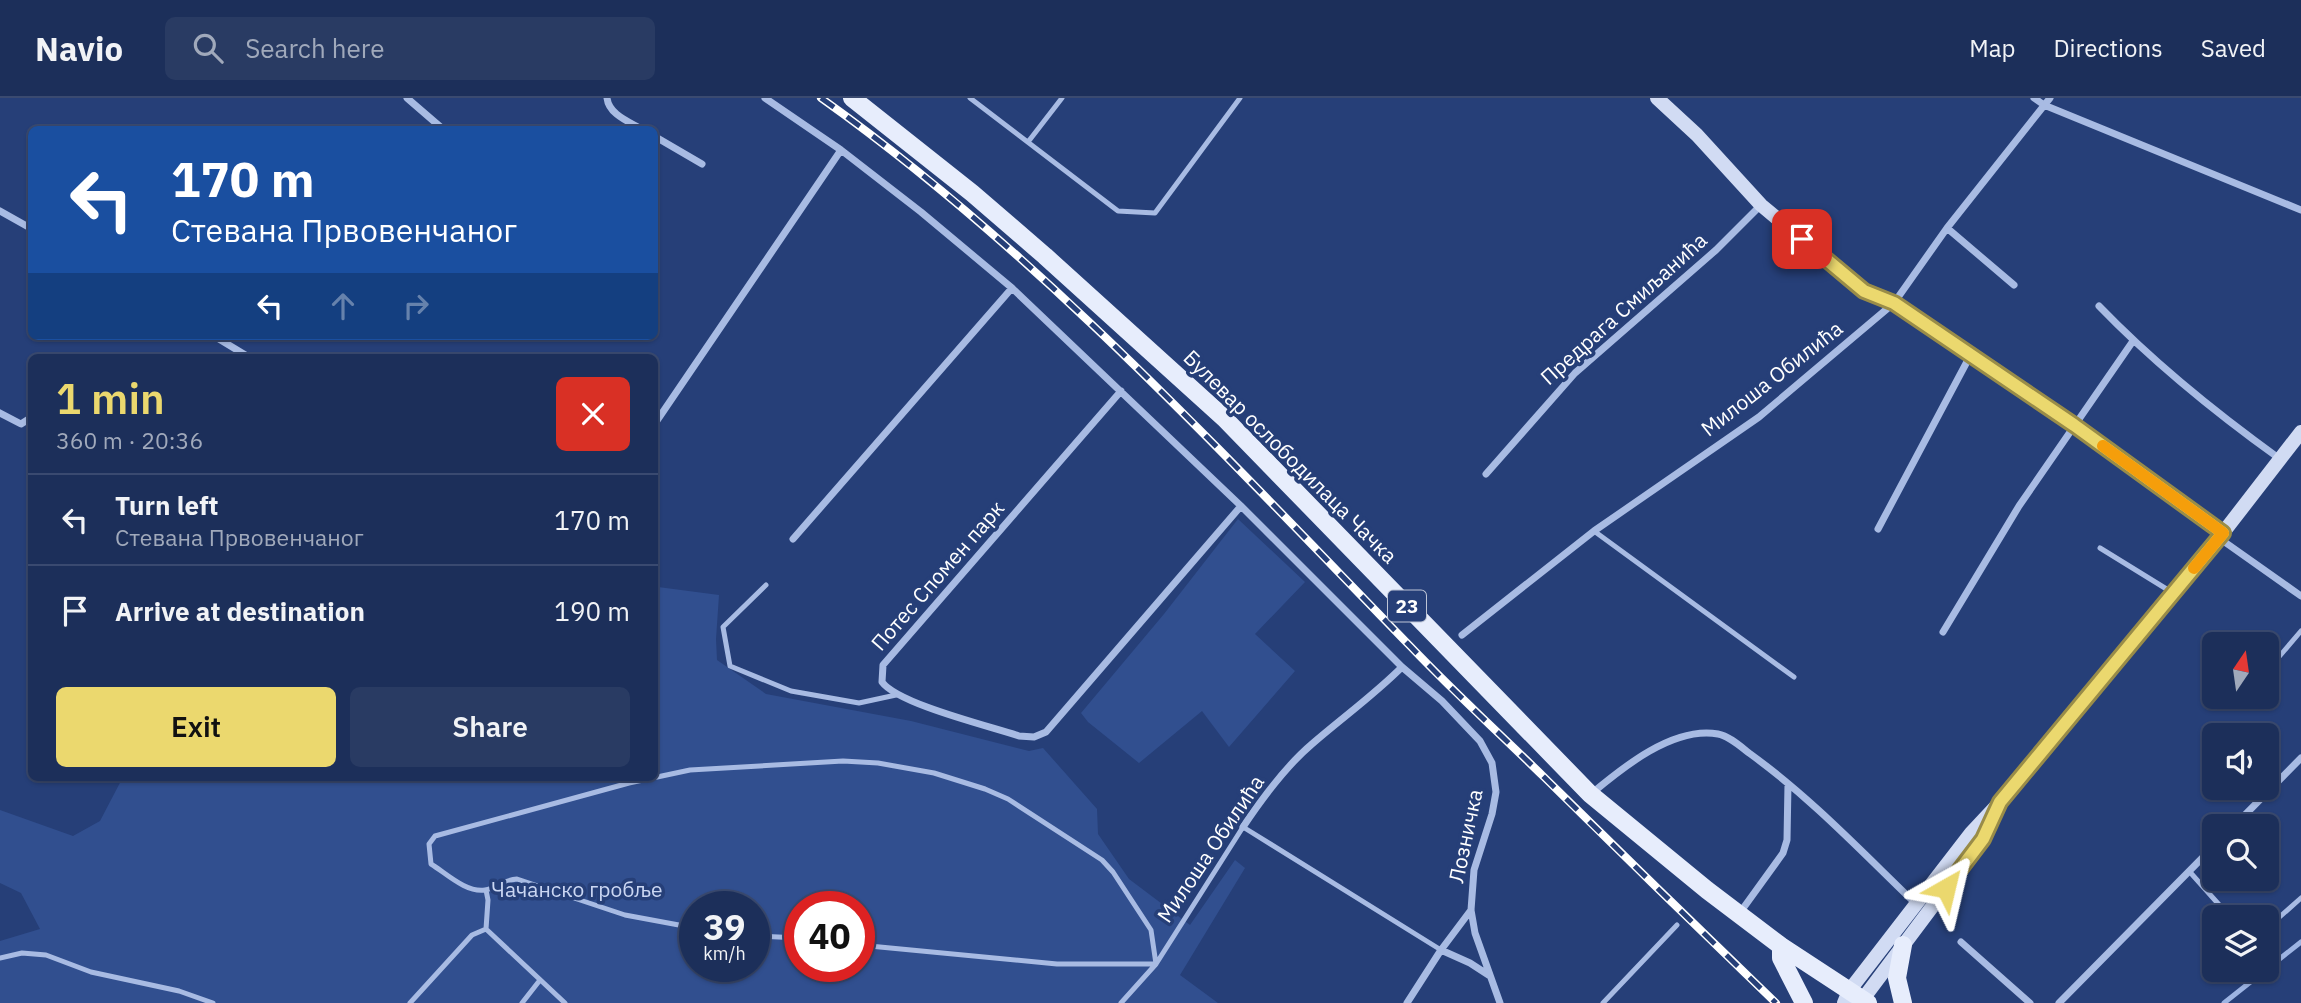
<!DOCTYPE html>
<meta charset="utf-8">
<style>
:root{--surface:#1c2f5a;--page:#293b63;--text:#f1f3f6;--muted:#a0a9bb;--line:#3a4a70;--accent:#ebd86e}
body{margin:0;font-family:"IBM Plex Sans",sans-serif;background:var(--page);color:var(--text);height:100vh;display:flex;flex-direction:column;font-size:26px;white-space:nowrap}
*{box-sizing:border-box;margin:0}
p{font-size:23px;color:var(--muted)}
.icon{flex:none;width:38px;height:38px;fill:none;stroke:currentColor;stroke-width:2;stroke-linecap:round;stroke-linejoin:round}
.map{position:relative;flex:1;overflow:hidden}
.sheet{position:absolute;left:28px;top:256px;width:630px;height:427px;display:flex;flex-direction:column;background:var(--surface);border-radius:10px;box-shadow:0 2px 5px #0004,0 0 0 2px var(--line)}
.sheet>*{flex:none}
.top-card{position:absolute;left:28px;top:28px;width:630px;height:214px;border-radius:10px;box-shadow:0 2px 5px #0004,0 0 0 2px var(--line);background:#1a4fa0;color:#fff;overflow:hidden}
.needle{width:46px;rotate:13deg}
.tools{position:absolute;left:2202px;top:534px;display:grid;gap:14px}
.tools a{display:grid;place-items:center;width:77px;height:77px;border-radius:10px;background:var(--surface);box-shadow:0 2px 5px #0004,0 0 0 2px var(--line);font-size:35px}
.speed{position:absolute;left:679px;top:793px;display:flex;gap:14px;font-size:35px;font-weight:700;text-align:center}
.speed>*{display:grid;place-content:center;width:91px;height:91px;border-radius:50%;background:var(--surface);box-shadow:0 2px 5px #0004,0 0 0 2px var(--line);line-height:1}
.speed small{font-size:18px;font-weight:400}
.speed .limit{border:10px solid #d22;background:#fff;color:#111}
.pin{position:absolute;display:grid;place-items:center;width:60px;height:60px;color:#fff;margin:-30px;border-radius:14px;box-shadow:0 4px 10px #0006}
.me{position:absolute;width:77px;margin:-38px;rotate:37deg;stroke-linejoin:round;filter:drop-shadow(0 0 5px #0008)}
.turn{display:flex;align-items:center;gap:24px;height:147px;padding:0 28px;font-size:32px}
.turn .icon{width:91px;height:91px;stroke-width:2.5}
.turn b{display:block;font-size:49px;line-height:60px}
.lanes{display:flex;align-items:center;height:66px;padding:0 28px;background:#0003;justify-content:center;gap:35px;direction:ltr}
.lanes .off{opacity:.35}
.round{display:grid;place-items:center;flex:none;width:74px;height:74px;border-radius:10px;background:var(--page)}
.head{display:flex;align-items:center;justify-content:space-between;height:119px;padding:0 28px}
h1{font-size:42px;font-weight:600;line-height:52px;color:var(--accent)}
.primary-button{display:flex;gap:14px;margin-top:auto;padding:14px 28px}
.primary-button a{flex:1;height:80px;border-radius:10px;background:var(--accent);color:#111;font-size:28px;font-weight:600;line-height:80px;text-align:center}
.primary-button a+a{background:var(--page);color:var(--text)}
ul{padding:0;list-style:none}
li{display:flex;align-items:center;gap:21px;height:91px;padding:0 28px;border-top:2px solid var(--line)}
li div{flex:1}
li b{display:block;font-size:26px}
li em{font-style:normal}
header{display:flex;align-items:center;gap:42px;box-sizing:border-box;height:98px;padding:0 35px;background:var(--surface);border-bottom:2px solid var(--line)}
header strong{font-size:33px}
nav{display:flex;gap:38px;margin-inline-start:auto;font-size:24px}
.search{width:490px;height:63px;background:var(--page);display:flex;align-items:center;gap:18px;box-sizing:border-box;padding:0 24px;border-radius:10px;color:var(--muted);font-size:26px}
.map>svg:first-child{display:block}
.green{fill:#314f8f;fill-rule:evenodd}
.lines{fill:none;stroke-linecap:round;stroke-linejoin:round}
.stream{stroke:#9db4e3;stroke-width:5}
.lane{stroke:#a8bbe3;stroke-width:5}
.street{stroke:#a8bbe3;stroke-width:7}
.secondary{stroke:#d1dbf3;stroke-width:14}
.primary{stroke:#e7edfc;stroke-width:18}
.rail-casing{stroke:#fff;stroke-width:8}
.rail{stroke:#263f78;stroke-width:5;stroke-dasharray:16;stroke-linecap:butt}
.route-casing{stroke:#998c48;stroke-width:18}
.route{stroke:#ebd86e;stroke-width:12}
.slow{stroke:#f59e0b;stroke-width:12}
.labels{text-anchor:middle;stroke-width:7;stroke-linejoin:round;paint-order:stroke}
.shield{fill:#263f78;stroke:#bec5d6;stroke-width:2}
.shield-label{font-size:19px;font-weight:bold;fill:#fff}
.street-label{font-size:21px;fill:#fff;stroke:#263f78}
.park-label{font-size:21px;fill:#cbd7f3;stroke:#263f78}
</style>
<header>
<strong>Navio</strong>
<div class="search"><svg class="icon" aria-label="search" viewBox="0 0 24 24"><circle cx="10" cy="10" r="6"/><path d="M15 15l6 6"/></svg>Search here</div>
<nav><a>Map</a><a>Directions</a><a>Saved</a></nav>
</header>
<div class="map">
<svg width="2301" height="905" viewBox="0 0 2301 905">
<rect width="100%" height="100%" fill="#263f78"/>
<path class="green" d="M1238 421 1305 484 1255 536 1295 573 1229 649 1202 613 1139 665 1088 624 1081 615 1164 516Z
M658 489 719 497 716 541 717 562 766 596 911 623 1029 653 1043 650 1097 711 1098 736 1129 781 1190 827 1235 762 1245 770 1180 877 1218 905H0V843L40 831 21 795 0 785V712L73 738 100 723 123 679H654V504ZM695 808H754V868H695ZM800 808H859V868H800Z"/>
<g class="lines">
<path class="stream" d="M2224 905 2301 844"/>
<path class="lane" d="M970 0 1118 113 1155 115 1240 0
M1028 44 1062 0
M1594 433 1794 579
M2100 450 2173 495
M766 487 723 529 730 568 791 593 859 605 896 597
M2266 574 2301 533
M2240 604 2245 598
M2189 773 2230 819
M486 792 488 802 486 831 565 905
M695 830 625 817 517 781C502 782 497 790 485 792 466 795 446 775 431 766L429 746 435 738 629 685 690 672 843 663 878 665 934 675 985 691 1008 701 1102 762 1113 774 1151 832 1156 866H1057L859 847
M2266 831 2301 800
M754 838 800 840
M0 860 22 855 46 857 91 874 179 893 213 905
M410 905 472 837 486 831
M522 905 540 882
M1121 905 1156 866 1243 729 1441 852
M1603 905 1677 827"/>
<path class="street" d="M407 0 444 32
M607 0C609 17 630 24 643 32
M765 0 841 52 921 114 1012 190 1241 408 1402 569 1442 603 1480 643 1492 665 1496 694 1492 716 1474 772 1471 812 1475 835 1500 905
M2034 0 2044 7 2301 112
M654 38 702 66
M0 113 32 131
M1947 130 2014 187
M2099 208C2154 265 2216 315 2280 361
M214 238 247 258
M1121 293 883 567 882 584C898 606 989 628 1019 638L1034 639 1046 634 1241 408
M0 315 21 326 32 319
M654 327 841 52
M1486 376 1575 275 1716 152 1761 107
M1878 431 1970 258
M2219 440 2301 498
M793 441 1012 190
M1943 534 2019 408 2133 243
M1462 537 1594 433 1759 319 1894 205 1947 130 2050 0
M1591 696C1622 670 1673 628 1718 636 1729 638 1740 648 1749 655 1810 699 1861 753 1915 805
M2234 728 2301 660
M1243 729C1263 699 1285 669 1312 646 1342 620 1374 597 1402 569
M1739 816 1783 755 1787 742 1788 686
M1961 844 2030 905
M1441 852 1470 865 1490 878
M1407 905 1441 852 1471 812
M2059 905 2214 748"/>
<path class="secondary" d="M1657 0 1697 37 1761 107 1864 193 1894 205 2074 327 2223 435
M1844 905 1849 893 1971 735 2000 704 2219 440 2301 334
M1860 905 1983 741 1993 718"/>
<path class="primary" d="M852 0 972 95 1045 158 1224 320 1590 696 1707 792 1781 848 1868 905
M1781 848V860L1804 905
M1903 905 1897 880 1903 847"/>
<defs>
<path id="rail" d="M821 0C1038 154 1226 359 1411 549 1454 594 1500 636 1544 679 1621 755 1698 830 1776 905"/>
</defs>
<use href="#rail" class="rail-casing"/>
<use href="#rail" class="rail"/>
</g>
<g class="lines">
<defs>
<path id="route" d="M1802 141 1864 193 1894 205 2074 327 2223 435 2000 704 1983 741 1946 790"/>
</defs>
<use href="#route" class="route-casing"/>
<use href="#route" class="route"/>
<path class="slow" d="M2103 348 2223 435 2194 470"/>
</g>
<g class="labels">
<rect class="shield" x="1388" y="492.5" width="38" height="31" rx="5"/>
<g class="shield-label">
<text x="1407" y="515">23</text>
</g>
<g class="street-label">
<text transform="translate(1624 211) rotate(-42)" y="7">Предрага Смиљанића</text>
<text transform="translate(1772 281) rotate(-38)" y="7">Милоша Обилића</text>
<text transform="translate(1290 359) rotate(45)" y="7">Булевар ослободилаца Чачка</text>
<text transform="translate(938 478) rotate(-49)" y="7">Потес Спомен парк</text>
<text transform="translate(1466 738) rotate(-78)" y="7">Лозничка</text>
<text transform="translate(1211 751) rotate(-56)" y="7">Милоша Обилића</text>
</g>
<g class="park-label">
<text x="577" y="799">Чачанско гробље</text>
</g>
</g>
</svg>
<div class="tools">
<a><svg class="needle" viewBox="-14 -14 28 28"><path d="M0-13l5 13h-10z" fill="#e53935"/><path d="M0 13l5-13h-10z" fill="#a0a9bb"/></svg></a>
<a><svg class="icon" aria-label="sound" viewBox="0 0 24 24"><path d="M4 9h4l5-4v14l-5-4H4zM17 9q2 3 0 6"/></svg></a>
<a><svg class="icon" aria-label="search" viewBox="0 0 24 24"><circle cx="10" cy="10" r="6"/><path d="M15 15l6 6"/></svg></a>
<a><svg class="icon" aria-label="layers" viewBox="0 0 24 24"><path d="M12 4l9 5-9 5-9-5zM3 14l9 5 9-5"/></svg></a>
</div>
<div class="speed"><div>39<small>km/h</small></div><div class="limit">40</div></div>
<div class="pin" style="left:1802px;top:141px;background:#d93025"><svg class="icon" aria-label="arrive" viewBox="0 0 24 24"><path d="M6 21V4h12l-3 4 3 4H6"/></svg></div>
<svg class="me" style="left:1946px;top:790px" viewBox="-20 -20 40 40"><path d="M0-17L14 15 0 8-14 15z" fill="#ebd86e" stroke="#fff" stroke-width="4"/></svg>
<div class="top-card">
<div class="turn"><svg class="icon" aria-label="left" viewBox="0 0 24 24"><path d="M17 20v-9H6M10 6l-5 5 5 5"/></svg><div><b>170 m</b>Стевана Првовенчаног</div></div>
<div class="lanes"><svg class="icon" aria-label="left" viewBox="0 0 24 24"><path d="M17 20v-9H6M10 6l-5 5 5 5"/></svg><svg class="icon off" aria-label="ahead" viewBox="0 0 24 24"><path d="M12 20V5M6 11l6-6 6 6"/></svg><svg class="icon off" aria-label="right" viewBox="0 0 24 24"><path d="M7 20v-9h11M14 6l5 5-5 5"/></svg></div>
</div>
<section class="sheet">
<div class="head"><div><h1>1 min</h1><p>360 m · 20:36</p></div><a class="round" style="background:#d93025;color:#fff"><svg class="icon" aria-label="close" viewBox="0 0 24 24"><path d="M6 6l12 12M18 6L6 18"/></svg></a></div>
<ul>
<li><svg class="icon" aria-label="left" viewBox="0 0 24 24"><path d="M17 20v-9H6M10 6l-5 5 5 5"/></svg><div><b>Turn left</b><p>Стевана Првовенчаног</p></div><em>170 m</em></li>
<li><svg class="icon" aria-label="arrive" viewBox="0 0 24 24"><path d="M6 21V4h12l-3 4 3 4H6"/></svg><div><b>Arrive at destination</b></div><em>190 m</em></li>
</ul>
<div class="primary-button"><a>Exit</a><a>Share</a></div>
</section>
</div>
